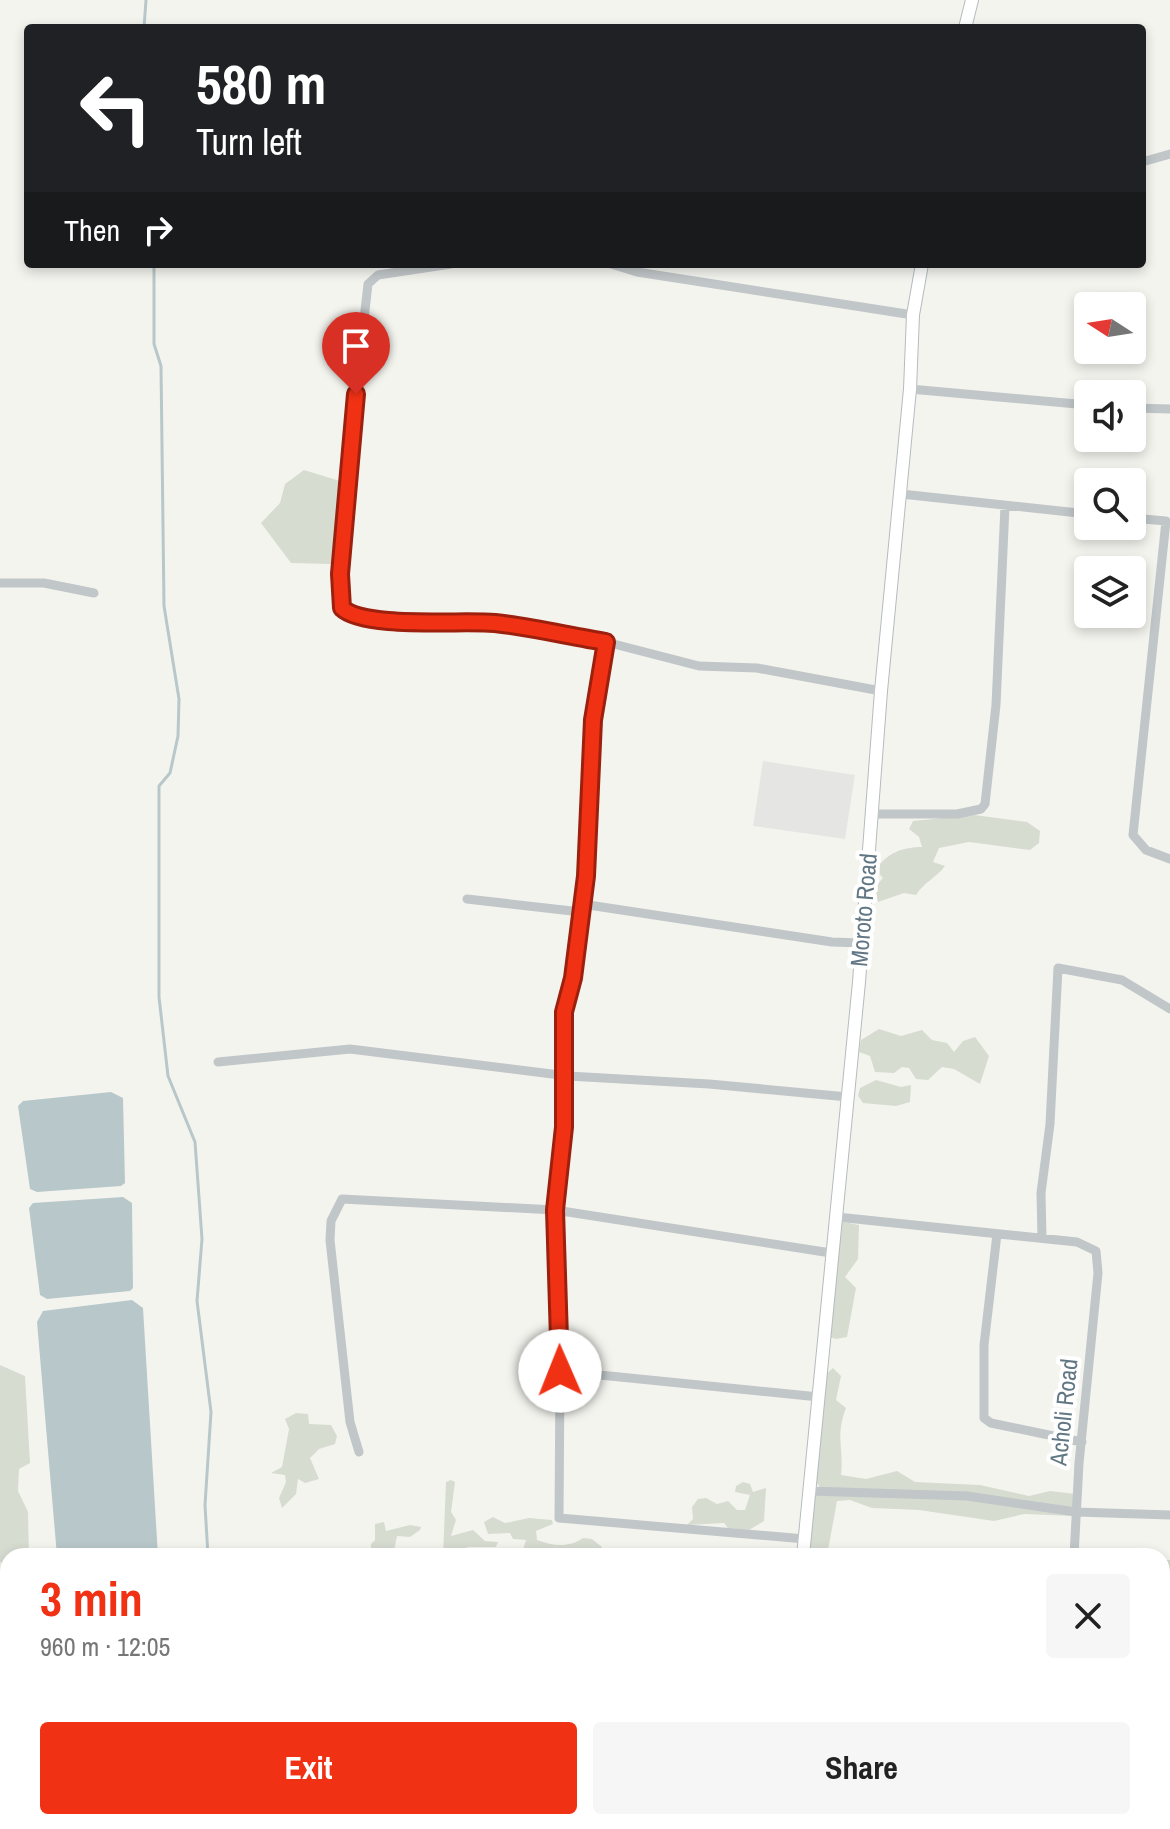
<!DOCTYPE html>
<meta charset="utf-8">
<style>
:root{--surface:#fff;--page:#f6f6f6;--text:#222;--muted:#767676;--accent:#f03114}
body{margin:0;font-family:"Archivo Narrow",sans-serif;background:var(--page);color:var(--text);height:100vh;display:flex;flex-direction:column;font-size:30px;white-space:nowrap}
*{box-sizing:border-box;margin:0}
p{font-size:26px;color:var(--muted)}
.icon{flex:none;width:44px;height:44px;fill:none;stroke:currentColor;stroke-width:2;stroke-linecap:round;stroke-linejoin:round}
.map{position:relative;flex:1;overflow:hidden}
.details{position:absolute;left:0px;top:1548px;width:1170px;height:282px;display:flex;flex-direction:column;background:var(--surface);border-radius:24px 24px 0 0;box-shadow:0 4px 12px #0003}
.details>*{flex:none}
.hud{position:absolute;left:24px;top:24px;width:1122px;height:244px;border-radius:8px;box-shadow:0 4px 12px #0003;background:#202124;color:#fff;overflow:hidden}
.needle{width:52px;rotate:282deg}
.tools{position:absolute;left:1074px;top:292px;display:grid;gap:16px}
.tools a{display:grid;place-items:center;width:72px;height:72px;border-radius:8px;background:var(--surface);box-shadow:0 4px 12px #0003;font-size:40px}
.pin{position:absolute;display:grid;place-items:center;width:68px;height:68px;color:#fff;margin:-82px -34px;border-radius:50% 50% 50% 0;rotate:-45deg;box-shadow:0 0 8px #0007}
.pin .icon{rotate:45deg}
.me{position:absolute;width:88px;margin:-44px;rotate:359deg;stroke-linejoin:round;filter:drop-shadow(0 0 6px #0008)}
.turn{display:flex;align-items:center;gap:28px;height:168px;padding:0 40px;font-size:36px}
.turn .icon{width:104px;height:104px;stroke-width:2.5}
.turn b{display:block;font-size:56px;line-height:68px}
.then{display:flex;align-items:center;height:76px;padding:0 40px;background:#0003;gap:16px;font-size:30px}
.round{display:grid;place-items:center;flex:none;width:84px;height:84px;border-radius:8px;background:var(--page)}
.head{display:flex;align-items:center;justify-content:space-between;height:136px;padding:0 40px}
h1{font-size:48px;font-weight:700;line-height:60px;color:var(--accent)}
.button{display:flex;gap:16px;margin-top:auto;padding:16px 40px}
.button a{flex:1;height:92px;border-radius:8px;background:var(--accent);color:#fff;font-size:32px;font-weight:700;line-height:92px;text-align:center}
.button a+a{background:var(--page);color:var(--text)}
.map>svg:first-child{display:block}
.built{fill:#e5e5e3}
.green{fill:#d6dcd0}
.water{fill:#b8c7ca}
.lines{fill:none;stroke-linecap:round;stroke-linejoin:round}
.stream{stroke:#b8c7ca;stroke-width:3}
.secondary-casing{stroke:#b5bbbf;stroke-width:14}
.minor{stroke:#c1c6c8;stroke-width:9}
.secondary{stroke:#fff;stroke-width:12}
.route-casing{stroke:#9c200d;stroke-width:20}
.route{stroke:#f03114;stroke-width:14}
.labels{text-anchor:middle;stroke-width:8;stroke-linejoin:round;paint-order:stroke}
.street-label{font-size:24px;fill:#617783;stroke:#fff}
</style>
<div class="map">
<svg width="1170" height="1829" viewBox="0 0 1170 1829">
<rect width="100%" height="100%" fill="#f4f4ef"/>
<path class="built" d="M763 761 855 775 845 839 753 826Z"/>
<path class="green" d="M304 470 343 482 331 564 291 563 261 523 280 503 285 484Z
M974 815 1027 822 1040 831 1039 843 1030 850 969 842 939 848 933 862 945 866C936 878 924 882 916 895L904 893 878 902 875 887 883 878 876 870C886 853 903 847 922 847L919 837 909 829 913 821Z
M879 1029 901 1036 922 1030 932 1040 947 1043 954 1052 963 1041 975 1037 989 1056 980 1084 954 1069 942 1067 928 1080 916 1079 909 1068 902 1067 894 1073 875 1072 870 1056 859 1052 861 1040Z
M876 1080 901 1087 911 1085 910 1102 896 1106 863 1103 858 1096 860 1088Z
M838 1221 859 1225 858 1259 845 1277 856 1288 847 1337 836 1339 825 1336Z
M0 1365 25 1376 30 1463 19 1469 18 1491 28 1512 29 1556H8V1565L0 1562Z
M833 1368 841 1376 836 1400 846 1408C835 1437 844 1446 841 1475L866 1479 897 1471 915 1482 980 1485 1029 1496 1050 1491 1076 1494 1074 1516 1024 1514 994 1521 919 1510 872 1508 850 1500 837 1501 827 1556H803L810 1506 820 1487 814 1479 825 1375Z
M296 1413 308 1414 309 1424 331 1425 337 1436 335 1444 319 1449 310 1458 319 1479 305 1483 298 1479 296 1494 282 1508 279 1498 286 1482 285 1475 271 1473 282 1467 289 1429 285 1419Z
M451 1480 455 1482 451 1512 456 1520 451 1536 473 1530 485 1541 498 1542 496 1547H467L464 1556H443L446 1482Z
M743 1482 750 1484 753 1492 766 1488 764 1521 749 1530 728 1528 724 1523 687 1525 693 1519 692 1507 698 1499 706 1498 717 1504 728 1501 737 1510H745L750 1495 735 1492 736 1486Z
M493 1517 505 1523 529 1518 552 1520 553 1524 536 1531 537 1540C554 1546 568 1548 583 1538L592 1539 602 1547 592 1556H573L569 1552 563 1556H521L526 1540 513 1539 510 1533 488 1534 484 1522Z
M384 1522 386 1531 410 1525 421 1527 420 1530 410 1537 397 1536 393 1556H381L379 1549 371 1548V1544L375 1540V1524Z
M1162 1560H1170V1709H1162Z"/>
<path class="water" d="M111 1092 123 1098 125 1183 121 1186 37 1192 30 1189 18 1106 23 1101Z
M123 1197 132 1203 133 1288 130 1291 47 1299 40 1295 29 1208 33 1203Z
M132 1300 143 1308 158 1556H57L37 1322 43 1311Z"/>
<g class="lines">
<path class="stream" d="M144 28 146 0
M154 264V344L161 366 164 606 179 699 178 736 170 773 159 786V997L168 1076 195 1142 202 1239 197 1301 211 1412 205 1505 208 1556
M201 1829 203 1822"/>
<defs>
<path id="secondary" d="M965 28 972 0
M803 1556 859 982 881 691 910 389 913 315 922 264
M781 1829V1822"/>
</defs>
<use href="#secondary" class="secondary-casing"/>
<path class="minor" d="M1142 162 1170 154
M451 264 378 275 368 284 349 451 340 574 342 608 357 618 416 624H502L606 642 699 666 757 668 881 691
M611 264 637 272 913 315
M910 389 1088 405
M1132 408 1170 409
M901 494 1088 514
M1132 518 1166 521 1133 835 1146 850 1170 859
M0 583H44L94 593
M606 642 593 720 586 876 573 978 564 1012V1127L555 1210 560 1371 559 1518 805 1539
M872 814H957L981 809 985 804 996 705 1005 506
M467 899 581 912
M582 904 832 942 861 943
M218 1062 350 1049 568 1076 709 1084 848 1097
M837 1217 1077 1242 1096 1251 1098 1273 1079 1463 1074 1556
M997 1234 984 1345V1418L991 1423 1082 1442
M1042 1238 1041 1193 1050 1124 1058 968 1122 980 1170 1009
M560 1371 819 1397
M359 1452 350 1422 330 1240 331 1221 342 1199 555 1210 831 1253
M810 1491 967 1496 1076 1512 1170 1515
M0 1673 7 1669
M1162 1797 1167 1736
M362 1822 364 1829
M1058 1829 1059 1822
M1159 1829 1160 1822"/>
<use href="#secondary" class="secondary"/>
</g>
<g class="lines">
<defs>
<path id="route" d="M356 394 340 574 342 608C364 629 461 620 495 623 531 627 569 636 606 642L593 720 586 876 573 978 564 1012V1127L555 1210 560 1371"/>
</defs>
<use href="#route" class="route-casing"/>
<use href="#route" class="route"/>
</g>
<g class="labels">
<g class="street-label">
<text transform="translate(864 910) rotate(-85)" y="8">Moroto Road</text>
<text transform="translate(1064 1412) rotate(-84)" y="8">Acholi Road</text>
</g>
</g>
</svg>
<div class="tools">
<a><svg class="needle" viewBox="-14 -14 28 28"><path d="M0-13l5 13h-10z" fill="#e53935"/><path d="M0 13l5-13h-10z" fill="#767676"/></svg></a>
<a><svg class="icon" aria-label="sound" viewBox="0 0 24 24"><path d="M4 9h4l5-4v14l-5-4H4zM17 9q2 3 0 6"/></svg></a>
<a><svg class="icon" aria-label="search" viewBox="0 0 24 24"><circle cx="10" cy="10" r="6"/><path d="M15 15l6 6"/></svg></a>
<a><svg class="icon" aria-label="layers" viewBox="0 0 24 24"><path d="M12 4l9 5-9 5-9-5zM3 14l9 5 9-5"/></svg></a>
</div>
<div class="pin" style="left:356px;top:394px;background:#d93025"><svg class="icon" aria-label="arrive" viewBox="0 0 24 24"><path d="M6 21V4h12l-3 4 3 4H6"/></svg></div>
<svg class="me" style="left:560px;top:1371px" viewBox="-20 -20 40 40"><circle r="19" fill="#fff"/><path d="M0-13L10 11 0 6-10 11z" fill="#f03114"/></svg>
<div class="hud">
<div class="turn"><svg class="icon" aria-label="left" viewBox="0 0 24 24"><path d="M17 20v-9H6M10 6l-5 5 5 5"/></svg><div><b>580 m</b>Turn left</div></div>
<div class="then">Then<svg class="icon" aria-label="right" viewBox="0 0 24 24"><path d="M7 20v-9h11M14 6l5 5-5 5"/></svg></div>
</div>
<section class="details">
<div class="head"><div><h1>3 min</h1><p>960 m · 12:05</p></div><a class="round"><svg class="icon" aria-label="close" viewBox="0 0 24 24"><path d="M6 6l12 12M18 6L6 18"/></svg></a></div>
<div class="button"><a>Exit</a><a>Share</a></div>
</section>
</div>
